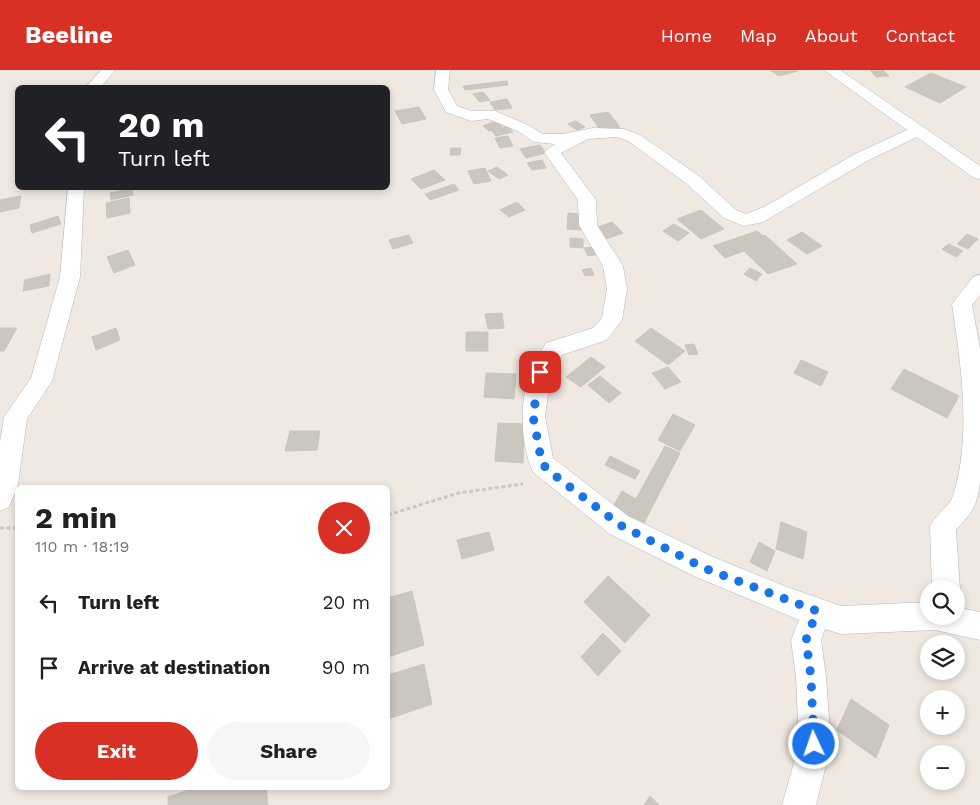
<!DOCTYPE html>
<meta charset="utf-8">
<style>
:root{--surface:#fff;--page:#f6f6f6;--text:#202124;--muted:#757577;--accent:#d93025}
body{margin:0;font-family:"Work Sans",sans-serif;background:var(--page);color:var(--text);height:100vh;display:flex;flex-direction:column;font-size:19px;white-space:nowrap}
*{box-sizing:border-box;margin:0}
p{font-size:16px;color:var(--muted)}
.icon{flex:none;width:28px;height:28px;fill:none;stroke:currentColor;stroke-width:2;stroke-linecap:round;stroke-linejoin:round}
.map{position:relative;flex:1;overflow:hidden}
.sheet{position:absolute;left:15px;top:415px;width:375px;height:305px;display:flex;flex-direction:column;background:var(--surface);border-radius:8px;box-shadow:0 2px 8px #0003}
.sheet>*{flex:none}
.hud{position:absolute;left:15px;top:15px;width:375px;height:105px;border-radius:8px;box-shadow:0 2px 8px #0003;background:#202124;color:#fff;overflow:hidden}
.controls{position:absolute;left:920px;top:510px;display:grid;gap:10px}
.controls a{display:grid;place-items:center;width:45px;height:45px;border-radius:50%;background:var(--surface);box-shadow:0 2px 8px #0003;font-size:25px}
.pin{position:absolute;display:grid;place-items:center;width:42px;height:42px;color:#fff;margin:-21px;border-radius:10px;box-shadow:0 2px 8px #0006}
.me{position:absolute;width:55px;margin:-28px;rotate:357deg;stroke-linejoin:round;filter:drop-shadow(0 0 4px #0008)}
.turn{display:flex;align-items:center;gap:18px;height:105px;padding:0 20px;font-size:22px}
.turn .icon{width:65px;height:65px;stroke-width:2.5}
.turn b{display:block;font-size:35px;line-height:42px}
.round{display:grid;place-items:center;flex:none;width:52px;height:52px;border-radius:26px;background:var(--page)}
.overview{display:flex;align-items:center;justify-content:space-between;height:85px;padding:0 20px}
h1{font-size:30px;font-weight:700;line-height:38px}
.button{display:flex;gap:10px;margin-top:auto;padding:10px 20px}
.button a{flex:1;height:58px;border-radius:30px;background:var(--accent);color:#fff;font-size:20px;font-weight:700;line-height:58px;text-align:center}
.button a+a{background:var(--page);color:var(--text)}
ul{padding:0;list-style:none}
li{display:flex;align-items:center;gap:15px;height:65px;padding:0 20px}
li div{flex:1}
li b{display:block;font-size:19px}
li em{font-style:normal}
header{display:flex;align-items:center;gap:30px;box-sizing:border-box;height:70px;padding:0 25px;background:var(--accent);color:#fff}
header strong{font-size:24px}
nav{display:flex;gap:28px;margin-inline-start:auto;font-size:18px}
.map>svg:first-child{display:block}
.building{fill:#cbc7bf;stroke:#cbc5ba}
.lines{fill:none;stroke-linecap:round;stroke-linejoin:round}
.minor-casing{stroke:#b4b7c1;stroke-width:1}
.path{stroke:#c9c9c9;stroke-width:3;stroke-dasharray:4 2.5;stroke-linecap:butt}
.minor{fill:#fff;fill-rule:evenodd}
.route{stroke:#1a73e8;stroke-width:9;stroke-dasharray:0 16.2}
</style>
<header>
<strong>Beeline</strong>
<nav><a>Home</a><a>Map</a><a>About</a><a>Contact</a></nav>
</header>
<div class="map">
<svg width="980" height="735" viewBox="0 0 980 735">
<rect width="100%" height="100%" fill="#efe9e1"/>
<path class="building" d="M770 0H796L798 1 779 6Z
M870 0H883L889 6 876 7Z
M931 3 966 17 940 33 905 17Z
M507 11 508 15 465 20 463 16Z
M483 22 490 30 480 32 473 24Z
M507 29 512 38 495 40 490 32Z
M419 37 426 49 402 54 395 41Z
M608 42 620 57 600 60 590 45Z
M496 51 502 56 489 61 483 56Z
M576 51 585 57 577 60 568 54Z
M508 56 513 62 496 66 491 60Z
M508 66 513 76 500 78 495 68Z
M540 75 546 83 526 88 520 79Z
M451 78H461L460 85H450Z
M542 90 546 98 532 100 527 93Z
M497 97 508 105 499 109 488 101Z
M485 98 491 111 474 114 468 101Z
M434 100 445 110 421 119 411 109Z
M454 114 459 120 430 130 425 124Z
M132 118 133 125 111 130 110 123Z
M21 126 19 138 0 142V130Z
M129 128 130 143 107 148 106 133Z
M517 132 525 140 509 147 500 140Z
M701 140 724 159 701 169 677 149Z
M568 143 580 144 581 160 567 159Z
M58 146 61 154 32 163 30 155Z
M612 152 623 163 606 169 595 158Z
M674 154 689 163 678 171 663 161Z
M757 161 763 166 765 165 797 194 768 204 744 181 725 188 713 176Z
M802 162 822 176 807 184 787 170Z
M967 164 978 169 968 179 957 174Z
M409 165 413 173 393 179 389 170Z
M570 168 583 169V178L570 177Z
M949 174 963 181 956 187 942 179Z
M595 177 599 184 588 186 584 178Z
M128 180 135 195 114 203 107 187Z
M591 198 594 205 585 206 582 200Z
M750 198 762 204 756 211 744 204Z
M50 204 49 216 23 221 25 210Z
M502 243 504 258 488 259 485 244Z
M0 258H17L4 281H0Z
M116 258 120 270 96 280 92 267Z
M651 258 685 281 668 295 635 271Z
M466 262H488V281H466Z
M694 274 698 284 689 285 685 275Z
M591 287 605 297 581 317 566 307Z
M801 290 828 302 821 316 794 303Z
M668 297 681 312 665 319 652 303Z
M904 299 959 326 947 348 891 319Z
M486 303 516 304 514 329 484 327Z
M600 306 621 323 609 333 588 315Z
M673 344 695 355 680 381 658 370Z
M498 353 524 354 523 393 495 391Z
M290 361H320L317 380 285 381Z
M665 376 680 383 643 455 612 438 622 421 636 429Z
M610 386 640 401 635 409 605 395Z
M781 452 807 462 803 489 776 479Z
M489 462 494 480 462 489 457 470Z
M759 472 775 481 767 501 750 492Z
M608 506 650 545 625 573 584 532Z
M412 521 424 575 388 587V525V528Z
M603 563 621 581 598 606 581 587Z
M424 594 432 634 388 649V605Z
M851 629 889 655 876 688 837 660Z
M194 718H266L268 735H168V727Z
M650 726 659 735H644Z"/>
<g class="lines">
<defs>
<path id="minor" d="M101 0H115L100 18H85Z
M436 0H450L448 20 457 36 472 41H495L528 55 543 64H563L593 58 624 59 640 65 699 106 736 140 746 144 764 137 855 84 907 60 824 0H840L980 96V109L974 108 917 67 867 91 763 152 744 156 724 148 687 114 628 71 617 67 588 69 561 83 596 130 597 155 623 196 627 219 622 250 607 270 562 285 551 303 545 346 553 388 628 446 713 487 787 517 841 536 929 532V546H956V537L980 542V570L935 560 841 564 825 559 821 570 826 607 831 675 816 735H782L799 675 796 607 791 570 799 550 694 506 610 464 533 402C520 373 520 333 529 303 532 293 541 282 546 273L593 258 602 248 607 219 603 196 579 155 578 130 544 82 555 74 534 72 518 61 488 49 471 51 446 42 434 20Z
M68 118H84L80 207 52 311 27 349 18 415 9 437 0 441V372L4 347 31 308 60 207Z
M980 205V225L972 235 980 279V413C976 438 973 441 956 460L960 519 956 528V519H932L930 456C935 445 949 437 953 426 972 366 961 295 952 234L973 207Z"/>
</defs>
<use href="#minor" class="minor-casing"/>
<path class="path" d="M388 445 458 423 523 414
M0 458H18"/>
<use href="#minor" class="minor"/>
</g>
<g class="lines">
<path class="route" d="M540 302 533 346 542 394 558 408 620 455 704 498 817 541 806 570 811 607 814 674"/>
</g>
</svg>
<div class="controls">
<a><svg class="icon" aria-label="search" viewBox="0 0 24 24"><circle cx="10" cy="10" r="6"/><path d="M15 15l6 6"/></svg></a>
<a><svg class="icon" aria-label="layers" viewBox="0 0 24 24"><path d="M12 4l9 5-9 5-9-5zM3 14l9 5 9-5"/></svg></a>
<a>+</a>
<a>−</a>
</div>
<div class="pin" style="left:540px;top:302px;background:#d93025"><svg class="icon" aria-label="arrive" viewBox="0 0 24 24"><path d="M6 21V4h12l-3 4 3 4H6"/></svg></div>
<svg class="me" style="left:814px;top:674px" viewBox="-20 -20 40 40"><circle r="17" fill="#1a73e8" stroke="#fff" stroke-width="3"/><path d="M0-11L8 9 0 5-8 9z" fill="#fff"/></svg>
<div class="hud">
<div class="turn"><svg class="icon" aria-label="left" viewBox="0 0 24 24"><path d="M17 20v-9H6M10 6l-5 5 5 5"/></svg><div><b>20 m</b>Turn left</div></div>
</div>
<section class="sheet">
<div class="overview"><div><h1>2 min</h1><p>110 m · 18:19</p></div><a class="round" style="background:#d93025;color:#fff"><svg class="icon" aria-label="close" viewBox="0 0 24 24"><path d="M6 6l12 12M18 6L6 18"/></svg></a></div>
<ul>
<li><svg class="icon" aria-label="left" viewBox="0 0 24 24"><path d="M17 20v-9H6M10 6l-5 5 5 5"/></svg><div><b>Turn left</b></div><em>20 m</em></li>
<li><svg class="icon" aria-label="arrive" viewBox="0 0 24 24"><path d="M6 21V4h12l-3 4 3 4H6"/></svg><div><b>Arrive at destination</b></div><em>90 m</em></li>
</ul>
<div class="button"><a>Exit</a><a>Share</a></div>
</section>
</div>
